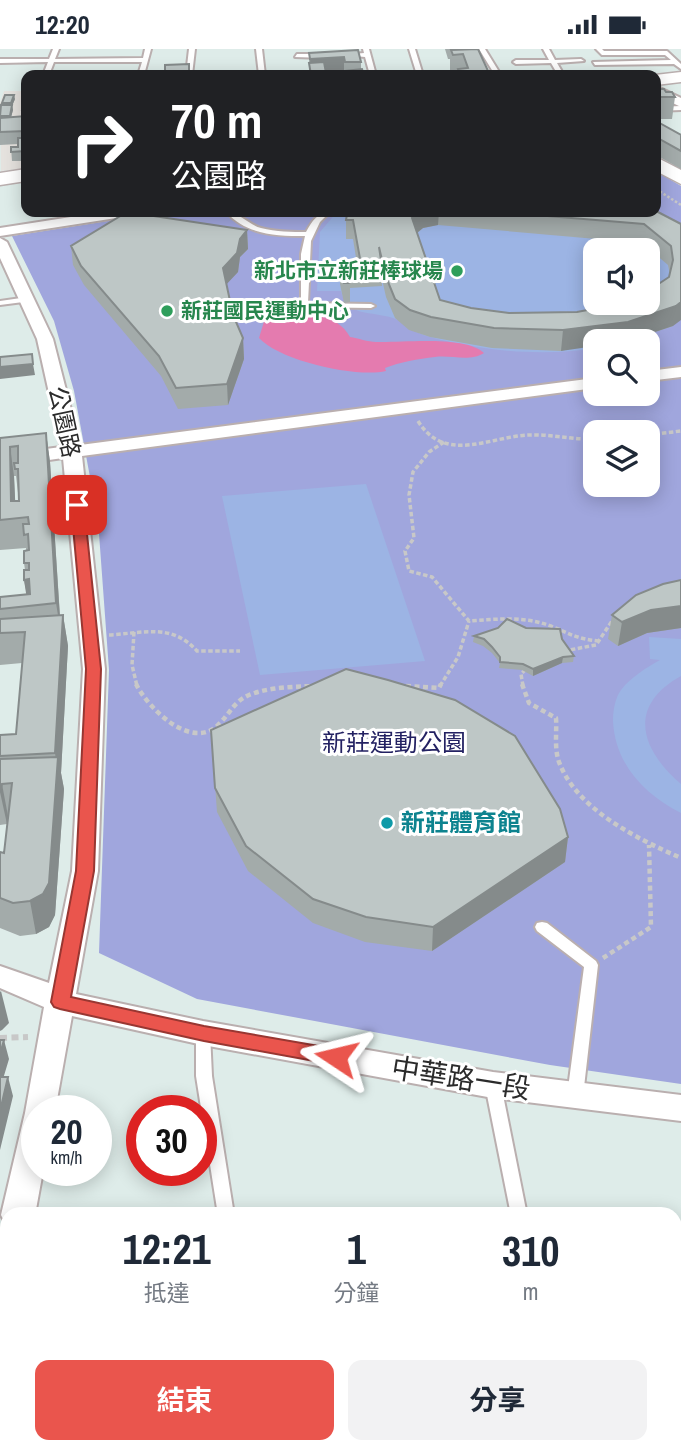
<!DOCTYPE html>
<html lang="zh-TW">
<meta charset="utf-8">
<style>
:root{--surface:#fff;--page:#f2f2f3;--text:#1f2937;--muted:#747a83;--accent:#ea554d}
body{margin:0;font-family:"Archivo Narrow","Noto Sans TC",sans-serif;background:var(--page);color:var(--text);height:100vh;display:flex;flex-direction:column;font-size:26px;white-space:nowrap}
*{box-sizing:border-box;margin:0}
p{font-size:23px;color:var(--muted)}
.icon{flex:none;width:38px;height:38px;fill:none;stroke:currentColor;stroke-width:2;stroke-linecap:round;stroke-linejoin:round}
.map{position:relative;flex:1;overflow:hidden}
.details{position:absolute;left:0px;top:1158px;width:682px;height:247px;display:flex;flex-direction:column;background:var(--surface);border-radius:21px 21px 0 0;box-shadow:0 4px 18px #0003}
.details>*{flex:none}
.guide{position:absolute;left:21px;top:21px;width:640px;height:147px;border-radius:14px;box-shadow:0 4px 18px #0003;background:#202124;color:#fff;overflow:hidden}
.tools{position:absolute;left:583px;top:189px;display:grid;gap:14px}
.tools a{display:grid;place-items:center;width:77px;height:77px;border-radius:14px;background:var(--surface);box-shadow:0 4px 18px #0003;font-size:35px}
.speed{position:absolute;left:21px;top:1046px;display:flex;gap:14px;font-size:35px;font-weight:700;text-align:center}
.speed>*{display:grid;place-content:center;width:91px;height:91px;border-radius:50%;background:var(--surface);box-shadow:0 4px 18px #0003;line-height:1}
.speed small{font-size:18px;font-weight:400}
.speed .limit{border:10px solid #d22;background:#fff;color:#111}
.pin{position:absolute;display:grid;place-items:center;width:60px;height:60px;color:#fff;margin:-30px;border-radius:14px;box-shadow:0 4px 10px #0006}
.me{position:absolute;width:77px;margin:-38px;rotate:280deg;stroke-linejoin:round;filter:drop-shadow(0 0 5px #0008)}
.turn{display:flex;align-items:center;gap:24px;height:147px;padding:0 35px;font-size:32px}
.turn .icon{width:91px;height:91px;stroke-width:2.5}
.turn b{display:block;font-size:49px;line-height:60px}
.eta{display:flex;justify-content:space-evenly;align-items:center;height:119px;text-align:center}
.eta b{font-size:42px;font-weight:700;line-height:49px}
.action{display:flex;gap:14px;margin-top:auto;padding:14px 35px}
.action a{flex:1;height:80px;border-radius:14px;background:var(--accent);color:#fff;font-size:28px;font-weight:700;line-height:80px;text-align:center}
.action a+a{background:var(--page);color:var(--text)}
.status{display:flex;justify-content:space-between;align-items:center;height:49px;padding:0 35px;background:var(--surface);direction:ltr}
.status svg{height:19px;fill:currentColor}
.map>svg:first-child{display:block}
.industrial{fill:#e5e2de}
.green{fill:#a0a6dd;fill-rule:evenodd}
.pitch{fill:#9cb4e4;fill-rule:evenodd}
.water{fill:#e47baf}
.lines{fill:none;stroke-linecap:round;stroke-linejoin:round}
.lane-casing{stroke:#baafaf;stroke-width:4}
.street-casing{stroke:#baafaf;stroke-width:4}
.secondary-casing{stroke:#baafaf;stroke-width:3}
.path-far3{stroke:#c8c8c8;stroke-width:2.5;stroke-dasharray:2.5 2;stroke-linecap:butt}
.path-far2{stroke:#c8c8c8;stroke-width:3.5;stroke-dasharray:4.5 2.5;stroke-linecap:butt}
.path-far1{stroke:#c8c8c8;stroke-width:4.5;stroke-dasharray:5 3.5;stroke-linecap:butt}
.path{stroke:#c8c8c8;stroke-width:6;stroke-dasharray:7 4.5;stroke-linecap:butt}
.lane{fill:#fff;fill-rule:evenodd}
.street{fill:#fff;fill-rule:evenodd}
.secondary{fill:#fff;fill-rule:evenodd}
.wall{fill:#a3abaa;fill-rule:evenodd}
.shaded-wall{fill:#858b8b}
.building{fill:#bec7c6;stroke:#858b8b;stroke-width:2;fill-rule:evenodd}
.route{fill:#ea554d;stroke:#983732;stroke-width:2}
.leisure-dot{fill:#2e9e5b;stroke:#fff;stroke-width:2.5}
.culture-dot{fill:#0f9aa8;stroke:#fff;stroke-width:2.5}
.labels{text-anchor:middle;stroke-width:6;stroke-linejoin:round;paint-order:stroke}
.far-leisure-label{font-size:21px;font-weight:bold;fill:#27864d;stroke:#fff;text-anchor:end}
.street-label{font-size:24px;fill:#2b2b2b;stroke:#fff}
.park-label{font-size:24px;fill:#232162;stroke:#fff}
.culture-label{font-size:24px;font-weight:bold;fill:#0d838f;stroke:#fff;text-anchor:start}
.near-street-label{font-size:28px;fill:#2b2b2b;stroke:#fff}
</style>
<div class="status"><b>12:20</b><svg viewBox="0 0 49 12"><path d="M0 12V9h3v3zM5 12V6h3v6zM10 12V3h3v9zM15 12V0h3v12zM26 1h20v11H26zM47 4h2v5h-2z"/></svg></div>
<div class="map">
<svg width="681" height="1405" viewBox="0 0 681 1405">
<rect width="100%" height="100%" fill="#deece9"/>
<path class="industrial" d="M4 42H26V119L1 122 0 54Z"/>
<path class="green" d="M656 122 681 137V1035L550 1016 197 950 99 904 109 621 98 471 74 342 54 272 12 187 165 163H656ZM595 201H648V254H595ZM595 292H648V345H595ZM595 383H648V436H595Z"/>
<path class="pitch" d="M337 163H618L668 186 673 277 629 292H595V299C543 308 481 302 430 288 413 284 405 273 393 269 372 262 346 268 341 242H317L320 183ZM595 201H648V254H595Z
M366 435 425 612 260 626 222 447Z
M649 588 681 590V627C627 657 640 700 681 735V764C644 745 615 715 613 672 613 662 615 649 621 641 631 628 646 619 660 611L650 610Z"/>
<path class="water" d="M284 262C308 265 337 264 350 288 358 289 368 293 376 293 402 294 465 286 484 304 470 313 452 306 435 308 418 310 400 313 385 319L386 322C357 329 280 312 259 289L266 266Z"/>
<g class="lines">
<defs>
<path id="lane" d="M53 0H59L55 10 143 9 145 0H151L144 26H138L142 13H54L49 26H43L48 13 0 14V10H49Z
M189 0H195L192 26H186Z
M256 0H262L265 26H259Z
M363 0H369L376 26H370L365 8 343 6 364 4Z
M409 0H415L423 26H417Z
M479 0H485L501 26H495Z
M543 0H549L555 11 581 10 584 12 557 14 564 26H558L551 14 516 15 513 13 516 11H549Z
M596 0H602L604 2H667L681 15V20L674 15 595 16 593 13 671 11 665 6H602Z
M297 5H324L327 7 324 9 295 8Z
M681 57V61L656 62V58Z
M226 163C238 162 249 176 261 179 276 183 292 183 306 183 312 172 318 163 330 163L320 173 311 192 308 254 371 255 375 257 371 259 301 258V205L305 187C276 187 247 186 226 163Z
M28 248H31V252L0 256V252Z
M542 873 547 874 596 912 598 916 583 1047 580 1052 575 1053 570 1052 567 1047 584 918 537 882 535 878 537 874Z
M203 978 208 980 210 984 212 1027 234 1166H218L196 1027V984L198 980Z
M493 1030 498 1032 501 1036 527 1166H511L485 1036 488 1032Z
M138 1398H156V1405H138Z
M245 1398H263L264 1405H246Z
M560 1398H578L580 1405H562Z"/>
<path id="street" d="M656 37 681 49V58L656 46Z
M103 163H136L129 167 0 187V179Z
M0 189 7 193 53 290 80 396 595 329V339L82 407 105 620 98 822 76 945 203 972 493 1023 681 1046V1072L493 1049 203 996 72 967 55 1062H37V1122H43L35 1166H7L6 1176 1 1166 25 1064 44 958 0 939V917L49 934 72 822 83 620 63 409 0 418V406L61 398 37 290 0 209Z
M681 318V328L648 332V322Z
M7 1202V1265L0 1267V1205Z"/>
<path id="secondary" d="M681 23V33L656 36 655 26Z
M656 108 681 121V135L656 122Z
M26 120V132L0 136V124Z"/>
</defs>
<use href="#lane" class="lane-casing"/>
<use href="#street" class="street-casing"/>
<use href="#secondary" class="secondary-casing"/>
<path class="path-far3" d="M656 140 681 156"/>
<path class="path-far2" d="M418 372C445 416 491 387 529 386 551 385 573 391 595 390
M648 386 681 382
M444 393 429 403 413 423 409 446 414 489 405 502 409 522 432 528 469 572C497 570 524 567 551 577 571 585 574 589 598 592
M134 583 132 616 137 637
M109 586C144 584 172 574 197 602H240
M564 602 596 596 612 572
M307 637H313
M406 637H410
M440 637 458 608 469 572
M523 637 521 625 526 620"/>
<path class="path-far1" d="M136 635C148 659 191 702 218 676 230 665 233 653 249 646 269 638 292 638 313 637
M522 635 529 654 556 669C557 683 554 699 559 713 577 761 638 790 681 809
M406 637 439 639 441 635
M603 909 651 878 649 796"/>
<path class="path" d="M0 989 28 988"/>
<use href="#lane" class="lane"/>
<use href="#street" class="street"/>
<use href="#secondary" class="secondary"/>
</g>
<path class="wall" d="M445 0H478L489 26H451L450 22V10H448Z
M309 4 361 13V20L364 26H309Z
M656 40 666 43 675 48 672 70H656Z
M15 50 12 57 13 61 11 68H23L22 61 26 55V112H12L11 98H18V95L0 96V61L2 54Z
M656 72 681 86V120L656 106Z
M357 163H656L681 175 673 277 628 292H595L561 302 492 299 430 288 409 281 395 269 386 248 382 230V237L350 239V253L344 254 340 235V215H357L353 190H346V171ZM438 176 642 194 668 216 670 226 669 228 648 254 577 263 509 264 471 259 440 251 417 184 423 179Z
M247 181 248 200 240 208 238 223 226 235 233 266 243 289 244 310 228 356 178 360 161 327 84 236 73 216 71 197Z
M46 384 50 413 60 567 63 566 68 597 61 724 64 740 55 866 49 878 36 885 20 887 0 879V803L4 804 8 767 7 775 0 776V686L16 685 22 614 0 616V548L27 546 24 531 25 521 24 514 26 502V499L0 501V389ZM14 427H16L19 452H15Z
M681 531V579L647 584 618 597 608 590 612 566Z
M498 579H526L562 590 574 607 573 613 562 614 533 627 522 621 499 619 500 614 492 604 483 597 473 593 474 587Z
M211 681 568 788 565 813 432 902 365 893 313 874 248 822 217 763Z
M450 1398H538L540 1405H451Z"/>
<path class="shaded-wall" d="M344 8V26H311L310 10Z
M14 46 15 50 12 57 13 61 10 72 11 54Z
M421 163H439L438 176 423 179 412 188V169Z
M247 181 248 200 240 208 238 223 224 238 223 219 240 190Z
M681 253V271L673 277 628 292H595V297L561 302 563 281Z
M243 289 244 310 228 356 227 335Z
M33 315 35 326 0 330V318Z
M46 384 50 413 61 585 56 554Z
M10 398 14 427 16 469 11 452Z
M29 530 34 556 28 557 24 531Z
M681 557V579L647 584 618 597 622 573 651 561Z
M63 566 68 597 61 724 64 740 55 866 49 878 36 885 30 852 57 719 55 704Z
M563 608 562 614 533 627V620Z
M2 735 8 767 7 775 0 743Z
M568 788 565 813 432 902 433 878Z
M1 942 9 974 2 981 0 982V943Z
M4 991 9 1010 0 1040V1005Z
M8 1028 13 1047 0 1101V1062Z"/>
<path class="building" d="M478 0 489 24 460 25 458 20 468 19 463 5 453 6 451 1Z
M358 1 361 13H345L344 8 310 10 309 4Z
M324 13 326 24 362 20 364 26H311L309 14Z
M189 15V25L197 24 198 26 165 25V16Z
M656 40H664L666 43H672L675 48H656Z
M5 46H14L11 54H2Z
M23 55H26V61H22Z
M1 56H12L10 67H0Z
M26 67V82L0 83V69Z
M656 72 681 86V102L656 88Z
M18 89H26V102L11 103V98H18Z
M656 162 681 175V253L676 257 628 273 563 281 494 279 431 268 410 261 395 250 386 228 379 198 382 218 349 220 350 234H344L340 215H361L353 171H346L347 165H355L357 163H421L412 169 440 251 471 259 509 264 577 263 624 254H648V242L669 228 673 211 671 197 644 175 498 163H656Z
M127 163 247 181 240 190 237 204 223 219 233 266 243 289 227 335 176 339 159 307 81 217 71 197Z
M32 305 33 315 0 318V308Z
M46 384 56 554 0 560V548L30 545 29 530 24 531V521H29V514H24V502L29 501 28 485 24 486 23 475H29L28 468 0 471V389ZM18 397V414H14L15 420H18L19 452H11L10 398Z
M681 531V557L651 561 622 573 612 566 636 546 663 535Z
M63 566 55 704 0 707V686L16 685 25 583 0 584V570Z
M507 570 526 579 560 580 562 590 574 607 563 608 533 620 523 615 500 613V608L492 598 484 590 474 587 498 579Z
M346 620 388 631 455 651 515 687 560 760 568 788 433 878 366 868 313 850 246 797 215 739 211 681Z
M58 708 49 834 43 845 30 852 13 854 0 849V803L4 804 12 734 2 735 0 743V710Z
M0 991H4L0 1005Z
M0 1028H8L0 1062Z
M269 1398H327L328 1405H270Z
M458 1398H538L540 1405H459Z"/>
<path class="route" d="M77 452 84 456 101 620 94 822 71 948 204 977 336 1000 343 1003 346 1008 343 1014 336 1016 204 992 60 960 54 958 51 953 76 822 86 620 71 456Z"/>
<g class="leisure-dot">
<circle cx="457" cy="222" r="7"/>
<circle cx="167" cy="262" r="7"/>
</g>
<circle class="culture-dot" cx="387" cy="774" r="7"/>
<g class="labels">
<g class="far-leisure-label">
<text x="443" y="229">新北市立新莊棒球場</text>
<text x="181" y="269" text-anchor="start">新莊國民運動中心</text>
</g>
<g class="street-label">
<text transform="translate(64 373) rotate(78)" y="8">公園路</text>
</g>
<g class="park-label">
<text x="394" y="702">新莊運動公園</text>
</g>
<g class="culture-label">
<text x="401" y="782">新莊體育館</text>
</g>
<g class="near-street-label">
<text transform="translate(461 1029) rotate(9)" y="10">中華路一段</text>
</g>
</g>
</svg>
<div class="tools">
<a><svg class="icon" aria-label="sound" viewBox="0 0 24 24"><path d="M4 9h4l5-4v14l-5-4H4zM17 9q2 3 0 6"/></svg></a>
<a><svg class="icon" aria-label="search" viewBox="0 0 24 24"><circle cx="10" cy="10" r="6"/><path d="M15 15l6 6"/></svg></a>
<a><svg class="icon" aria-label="layers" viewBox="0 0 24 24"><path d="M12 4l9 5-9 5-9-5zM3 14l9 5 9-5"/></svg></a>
</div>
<div class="speed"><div>20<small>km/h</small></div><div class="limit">30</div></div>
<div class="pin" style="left:77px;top:456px;background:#d93025"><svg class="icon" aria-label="arrive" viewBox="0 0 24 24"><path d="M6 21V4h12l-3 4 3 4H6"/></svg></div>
<svg class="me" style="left:336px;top:1008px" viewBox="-20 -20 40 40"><path d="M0-17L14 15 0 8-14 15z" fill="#ea554d" stroke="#fff" stroke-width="4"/></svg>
<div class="guide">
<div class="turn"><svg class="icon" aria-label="right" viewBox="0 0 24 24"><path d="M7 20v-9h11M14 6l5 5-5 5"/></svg><div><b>70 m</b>公園路</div></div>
</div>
<section class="details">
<div class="eta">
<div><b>12:21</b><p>抵達</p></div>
<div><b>1</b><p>分鐘</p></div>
<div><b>310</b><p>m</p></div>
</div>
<div class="action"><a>結束</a><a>分享</a></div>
</section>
</div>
